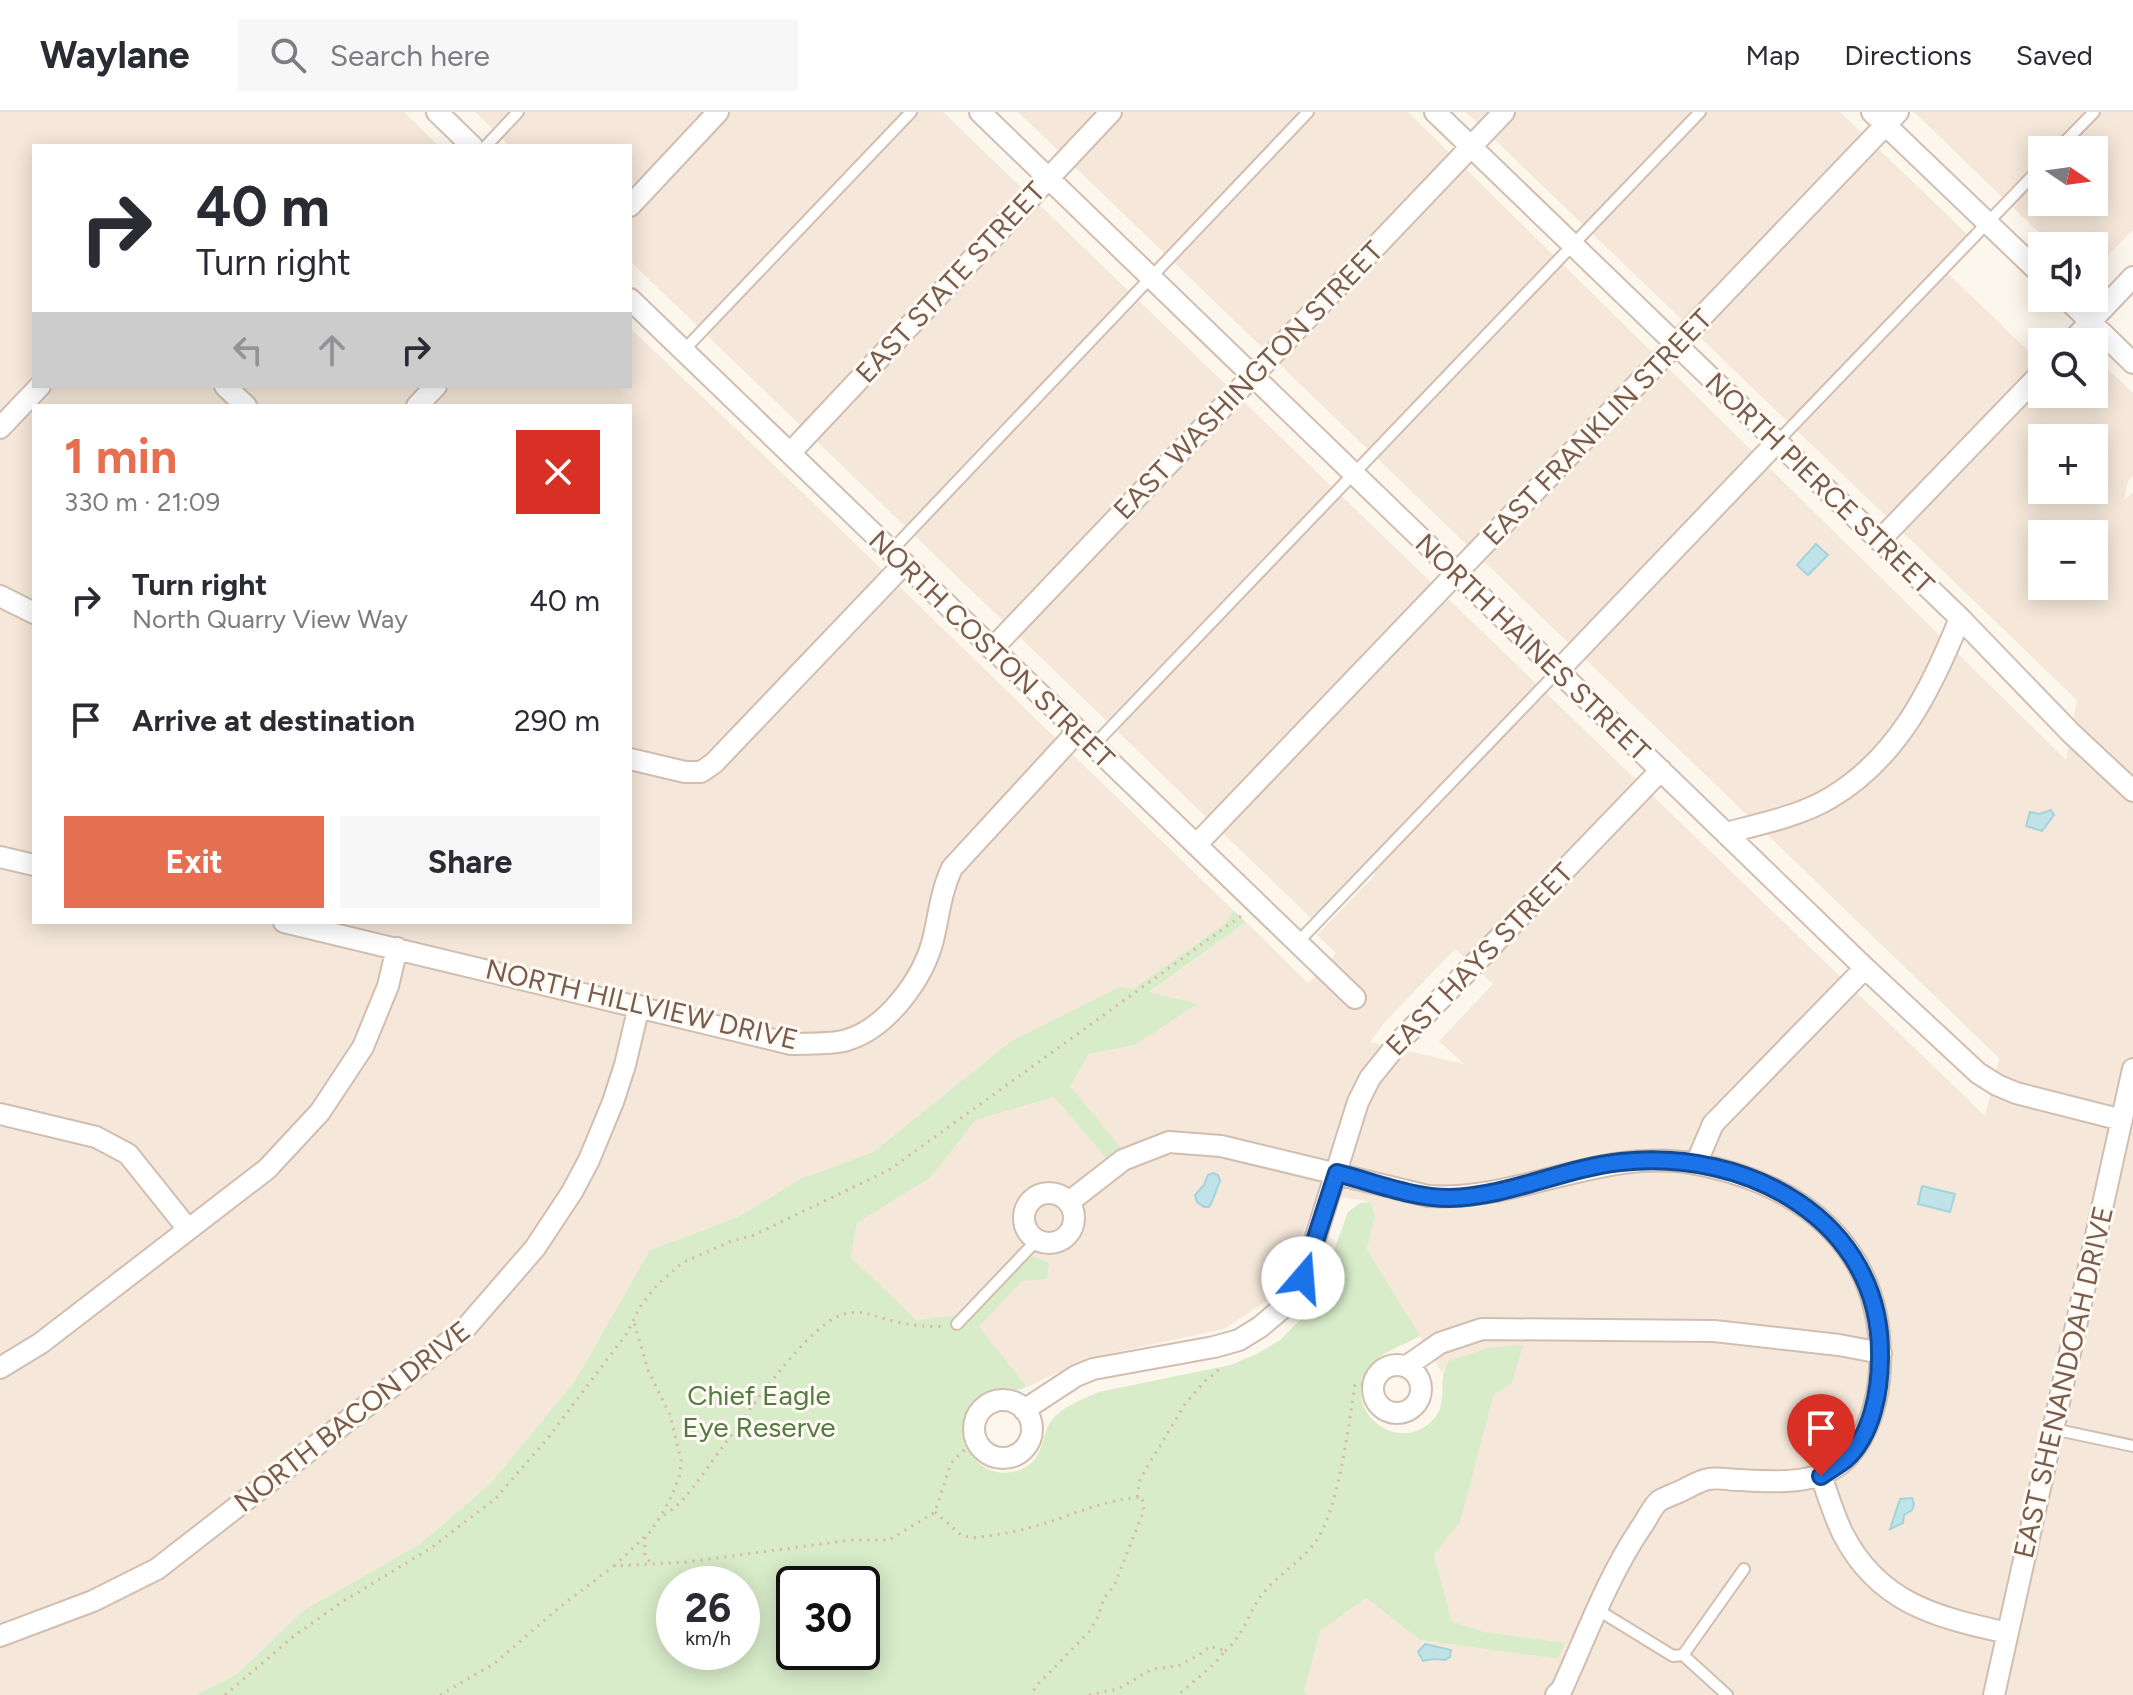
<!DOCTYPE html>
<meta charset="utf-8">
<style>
:root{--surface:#fff;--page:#f7f7f7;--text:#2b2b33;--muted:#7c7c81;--line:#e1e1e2;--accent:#e76f51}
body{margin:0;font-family:Figtree,sans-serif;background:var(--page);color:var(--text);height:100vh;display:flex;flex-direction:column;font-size:30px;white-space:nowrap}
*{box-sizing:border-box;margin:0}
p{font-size:26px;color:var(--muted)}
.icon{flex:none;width:44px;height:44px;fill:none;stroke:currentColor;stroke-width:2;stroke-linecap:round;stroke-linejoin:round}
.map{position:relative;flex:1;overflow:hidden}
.drawer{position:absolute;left:32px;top:292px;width:600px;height:520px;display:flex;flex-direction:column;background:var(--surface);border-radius:0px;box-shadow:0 4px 20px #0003}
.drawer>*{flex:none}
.top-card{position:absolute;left:32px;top:32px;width:600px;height:244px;border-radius:0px;box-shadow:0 4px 20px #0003;background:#fff;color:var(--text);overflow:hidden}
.needle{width:52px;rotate:103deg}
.tools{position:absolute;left:2028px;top:24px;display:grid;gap:16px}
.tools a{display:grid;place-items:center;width:80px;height:80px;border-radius:0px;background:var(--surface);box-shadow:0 4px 20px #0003;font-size:40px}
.speed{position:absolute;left:656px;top:1454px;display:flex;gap:16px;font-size:40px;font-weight:700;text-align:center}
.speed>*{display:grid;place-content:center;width:104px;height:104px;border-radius:50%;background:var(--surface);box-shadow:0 4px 20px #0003;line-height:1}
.speed small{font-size:20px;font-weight:400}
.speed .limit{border:4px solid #111;border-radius:12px;background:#fff;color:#111}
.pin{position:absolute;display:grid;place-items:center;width:68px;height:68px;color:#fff;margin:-82px -34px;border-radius:50% 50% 50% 0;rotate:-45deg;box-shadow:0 0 8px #0007}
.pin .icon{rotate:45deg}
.me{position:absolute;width:88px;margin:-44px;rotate:18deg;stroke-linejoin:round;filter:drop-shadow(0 0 6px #0008)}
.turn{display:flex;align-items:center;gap:28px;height:168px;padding:0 32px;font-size:36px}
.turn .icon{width:104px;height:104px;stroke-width:2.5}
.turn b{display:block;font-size:56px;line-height:68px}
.lanes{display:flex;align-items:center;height:76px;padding:0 32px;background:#0003;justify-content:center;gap:40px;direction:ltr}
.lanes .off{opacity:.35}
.round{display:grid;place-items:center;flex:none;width:84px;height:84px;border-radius:0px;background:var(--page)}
.overview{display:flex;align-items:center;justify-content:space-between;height:136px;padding:0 32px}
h1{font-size:48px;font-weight:700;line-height:60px;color:var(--accent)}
.cta{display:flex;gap:16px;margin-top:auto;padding:16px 32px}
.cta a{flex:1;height:92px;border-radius:0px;background:var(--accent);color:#fff;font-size:32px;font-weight:700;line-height:92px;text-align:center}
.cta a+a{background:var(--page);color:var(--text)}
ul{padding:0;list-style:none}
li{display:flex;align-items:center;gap:24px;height:120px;padding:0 32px}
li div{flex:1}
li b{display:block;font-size:30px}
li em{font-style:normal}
header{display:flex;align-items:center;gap:48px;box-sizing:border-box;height:112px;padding:0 40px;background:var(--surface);border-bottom:2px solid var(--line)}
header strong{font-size:38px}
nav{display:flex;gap:44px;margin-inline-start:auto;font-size:28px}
.search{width:560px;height:72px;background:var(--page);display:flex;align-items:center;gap:20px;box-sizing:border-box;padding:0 28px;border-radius:0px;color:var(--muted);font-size:30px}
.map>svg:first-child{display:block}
.residential{fill:#f5e8da;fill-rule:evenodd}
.green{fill:#d8ecc9;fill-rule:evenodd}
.water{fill:#bfe3e8;stroke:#a5d3da;stroke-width:2}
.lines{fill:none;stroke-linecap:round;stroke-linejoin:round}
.service-casing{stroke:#d1beb0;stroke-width:14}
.minor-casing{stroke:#d1beb0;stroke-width:24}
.path{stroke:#d9b8a5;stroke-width:3;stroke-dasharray:2 6;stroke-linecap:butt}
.service{stroke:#fff;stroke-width:10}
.minor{stroke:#fff;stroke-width:20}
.route-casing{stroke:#114b97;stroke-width:20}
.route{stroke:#1a73e8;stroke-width:14}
.labels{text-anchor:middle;stroke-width:6;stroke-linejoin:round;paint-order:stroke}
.street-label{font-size:28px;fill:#7a5c4d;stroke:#fffaf3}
.park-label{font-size:28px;fill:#537a41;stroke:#fffaf3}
</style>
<header>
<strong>Waylane</strong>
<div class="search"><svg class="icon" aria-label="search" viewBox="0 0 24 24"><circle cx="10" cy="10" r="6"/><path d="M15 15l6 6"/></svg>Search here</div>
<nav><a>Map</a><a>Directions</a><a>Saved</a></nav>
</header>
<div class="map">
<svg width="2133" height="1583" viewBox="0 0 2133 1583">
<rect width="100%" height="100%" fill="#fdf6ec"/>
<path class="residential" d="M0 0H404L439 34H34V274H630V216L774 353 1234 799 1224 812 1133 877 1010 930 873 1040 802 1066 738 1105 650 1138 575 1269 490 1372 420 1432 304 1498 237 1562 196 1583H0ZM34 294H630V810H34Z
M475 0H943L1985 1004 1999 946 1018 0H1408L2066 648 2077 588 1466 0H1840L1968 123 1940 154 2042 252V282H2094V256L2100 250 2133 281V364L2128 369 2124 388 2133 380V1583H1308L1304 1581 1319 1519 1366 1486 1420 1528 1558 1547 1564 1532 1484 1520 1452 1509 1434 1442 1460 1409 1494 1282 1446 1252 1442 1261 1367 1137 1375 1104 1371 1090 1318 1081 1279 1181 1224 1217 1089 1246 1027 1275 978 1215 1022 1169 1048 1151 1034 1147 966 1202 915 1208 851 1145 857 1111 930 1066 976 1008 1054 985 1106 1046 1120 1036 1069 975 1088 942 1135 933 1195 892 1148 881 1246 810 1308 871 1326 855 1336 841 1317 823 1375 763 1365 754 1313 808 630 149V34H510ZM2042 326H2094V378H2042ZM2042 422H2094V474H2042ZM1455 837 1493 872 1439 929 1464 952 1370 930 1385 910Z
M1914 0H2133V118L2094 157V134H2053ZM2042 38H2094V90H2042Z"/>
<path class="green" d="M1234 799 1246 810 1149 880 1197 892 1135 933 1089 942 1070 974 1121 1036 1106 1046 1054 985 976 1008 930 1066 857 1111 851 1145 916 1208 966 1202 1026 1142 1049 1151 1047 1167 1022 1169 979 1215 1027 1275C1011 1282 995 1275 980 1286 942 1314 976 1374 1019 1358 1042 1350 1040 1332 1048 1314 1056 1297 1083 1287 1099 1280L1230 1253 1257 1242 1280 1228 1301 1207 1318 1182 1348 1100 1360 1091 1371 1090 1375 1104 1367 1137 1420 1224C1404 1233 1380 1240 1369 1256 1340 1296 1395 1343 1431 1310 1451 1292 1435 1267 1449 1249L1488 1236 1523 1233 1512 1271 1494 1282 1460 1410 1434 1442 1452 1509 1484 1520 1565 1531 1558 1547 1420 1528 1366 1486 1320 1519 1304 1580 1308 1583H196L237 1562 304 1498 420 1432 490 1372 575 1269 650 1138 738 1105 802 1066 873 1040 1010 930 1120 875 1133 877 1224 812ZM674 1472H742V1540H674ZM794 1472H862V1540H794Z"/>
<path class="water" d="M1816 432 1828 443 1808 463 1797 453Z
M2051 698 2054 703 2042 719 2026 714 2030 700 2039 702Z
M1213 1061 1218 1063 1220 1069C1216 1077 1214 1088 1209 1095H1204L1197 1090 1195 1083 1204 1073 1208 1063Z
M1922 1074 1955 1082 1950 1100 1918 1092Z
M1912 1386 1914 1392 1912 1398 1904 1403 1903 1411 1890 1417 1900 1387Z
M1425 1532 1451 1538 1450 1545 1445 1548 1433 1547 1423 1549 1418 1540Z"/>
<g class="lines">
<defs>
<path id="service" d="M486 34 518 0
M2057 38 2094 0
M684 238 911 0
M1777 330 2042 54
M891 439 1308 0
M1093 634 1700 0
M1297 831 1558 559
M957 1212 1037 1128
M2053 1317 2133 1334
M1598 1498 1673 1544 1683 1543 1744 1457
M1683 1543 1727 1583"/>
<path id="minor" d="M437 0 472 34
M980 0 1865 856 1978 961 1997 973 2016 981 2122 1008
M1435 0 1960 506 2071 621 2133 679
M1872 0 2042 163
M630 94 718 0
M2066 186 2133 251
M630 187 1355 886
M2071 230 2133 165
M225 274 246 294
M417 294 436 274
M0 316 40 274
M790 341 1111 0
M1880 428 2042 260
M0 484 34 501
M992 537 1504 0
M1558 559 1777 330
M630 647 685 660H701L714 651 904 452
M1726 721C1760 712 1800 704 1830 686 1898 646 1932 576 1960 506
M1196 733 1898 0
M0 745 34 753
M284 810 791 932C808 931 831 933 847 928 887 916 923 867 933 828 939 803 941 779 952 756L1078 619
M0 1002 96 1025 128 1042 188 1117
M1696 1052 1713 1012 1865 856
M1024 1106a25 25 0 1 1 50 0a25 25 0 1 1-50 0Z
M1069 1090 1123 1048 1169 1030 1221 1034 1428 1084C1520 1090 1603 1034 1696 1052 1806 1073 1884 1137 1880 1255 1879 1286 1869 1322 1848 1345 1821 1374 1776 1370 1739 1368 1730 1368 1718 1365 1709 1367 1700 1368 1690 1375 1681 1379 1675 1382 1665 1385 1659 1389 1652 1395 1647 1407 1642 1414 1608 1464 1587 1522 1562 1577L1556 1583
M1373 1277a24 24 0 1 1 48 0a24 24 0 1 1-48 0Z
M1407 1254 1440 1231 1482 1217 1714 1219 1839 1233 1881 1241
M0 1256 41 1231 267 1057 320 1000 363 935 388 874 397 836
M974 1317a29 29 0 1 1 58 0a29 29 0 1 1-58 0Z
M1024 1298 1076 1264 1093 1257 1214 1235 1239 1228 1260 1215 1285 1194 1303 1166 1358 990 1370 966 1399 930 1661 658
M1821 1364C1828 1383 1834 1404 1843 1422 1879 1492 1937 1505 2007 1521
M0 1524 93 1489 157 1457 463 1219 535 1136 572 1080 589 1048 613 990 625 953 639 894
M1994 1583 2133 957"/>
</defs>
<use href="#service" class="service-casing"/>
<use href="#minor" class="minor-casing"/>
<path class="path" d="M1137 1385 1140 1367 1185 1292 1206 1268 1217 1260 1221 1252
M935 1400 961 1423 972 1426C997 1423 1022 1419 1046 1411 1077 1401 1108 1387 1142 1385L1144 1398 1114 1474 1104 1486 1098 1505 1089 1520 1037 1573 1031 1583
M658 1408C667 1401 678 1394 686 1384 718 1346 801 1213 844 1202 862 1198 869 1202 885 1207 903 1212 927 1216 945 1214
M645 1425V1444L650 1450
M614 1454 651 1419 669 1390 680 1363 681 1348 670 1303 648 1258 634 1210
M1225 1539C1241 1526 1248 1505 1258 1488 1273 1466 1298 1452 1314 1432 1339 1399 1348 1315 1355 1273L1374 1270
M225 1583 294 1524 342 1490 431 1436 495 1387 548 1326 627 1221 640 1195 657 1173 682 1151 729 1130 754 1123 889 1058 1241 804
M440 1583 495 1551 561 1494 614 1454 687 1450 851 1428H889L935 1400 951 1351 975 1327
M1089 1583 1118 1577 1152 1557 1178 1554 1199 1543 1210 1534 1225 1539 1214 1552 1178 1583"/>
<use href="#service" class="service"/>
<use href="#minor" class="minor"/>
</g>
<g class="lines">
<defs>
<path id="route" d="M1303 1166 1337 1061C1373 1070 1412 1086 1449 1086 1508 1085 1563 1056 1621 1050 1745 1036 1883 1107 1880 1246 1880 1279 1872 1323 1846 1347 1839 1353 1829 1358 1821 1364"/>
</defs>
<use href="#route" class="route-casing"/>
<use href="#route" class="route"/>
</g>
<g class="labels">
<g class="street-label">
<text transform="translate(950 170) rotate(-47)" y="10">EAST STATE STREET</text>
<text transform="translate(1248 268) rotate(-46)" y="10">EAST WASHINGTON STREET</text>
<text transform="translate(1597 315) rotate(-46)" y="10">EAST FRANKLIN STREET</text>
<text transform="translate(1820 371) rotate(44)" y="10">NORTH PIERCE STREET</text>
<text transform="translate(1533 535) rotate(44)" y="10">NORTH HAINES STREET</text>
<text transform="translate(992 537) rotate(44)" y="10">NORTH COSTON STREET</text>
<text transform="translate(1479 847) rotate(-46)" y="10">EAST HAYS STREET</text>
<text transform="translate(642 892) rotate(13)" y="10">NORTH HILLVIEW DRIVE</text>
<text transform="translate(2063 1270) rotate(-77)" y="10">EAST SHENANDOAH DRIVE</text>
<text transform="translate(352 1304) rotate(-38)" y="10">NORTH BACON DRIVE</text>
</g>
<g class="park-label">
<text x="759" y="1293">Chief Eagle<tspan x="759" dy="32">Eye Reserve</tspan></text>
</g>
</g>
</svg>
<div class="tools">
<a><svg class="needle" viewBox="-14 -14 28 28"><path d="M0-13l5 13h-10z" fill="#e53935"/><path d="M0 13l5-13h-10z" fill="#7c7c81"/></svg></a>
<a><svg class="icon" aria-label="sound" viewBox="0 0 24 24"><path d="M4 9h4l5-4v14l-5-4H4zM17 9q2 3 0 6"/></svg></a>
<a><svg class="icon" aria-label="search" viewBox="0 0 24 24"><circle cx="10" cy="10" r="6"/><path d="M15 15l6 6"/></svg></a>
<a>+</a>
<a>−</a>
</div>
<div class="speed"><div>26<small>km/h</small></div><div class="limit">30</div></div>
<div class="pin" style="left:1821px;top:1364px;background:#d93025"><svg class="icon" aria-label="arrive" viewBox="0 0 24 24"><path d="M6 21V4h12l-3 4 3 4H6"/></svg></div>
<svg class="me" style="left:1303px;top:1166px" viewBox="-20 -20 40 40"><circle r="19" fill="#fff"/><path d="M0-13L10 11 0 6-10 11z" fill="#1a73e8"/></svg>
<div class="top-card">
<div class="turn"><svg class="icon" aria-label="right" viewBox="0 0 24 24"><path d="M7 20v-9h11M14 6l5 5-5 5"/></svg><div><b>40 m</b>Turn right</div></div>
<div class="lanes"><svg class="icon off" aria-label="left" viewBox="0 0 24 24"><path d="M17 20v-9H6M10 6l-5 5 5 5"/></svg><svg class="icon off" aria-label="ahead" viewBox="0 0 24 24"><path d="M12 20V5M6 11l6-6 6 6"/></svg><svg class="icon" aria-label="right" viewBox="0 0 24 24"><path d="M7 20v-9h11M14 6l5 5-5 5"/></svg></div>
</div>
<section class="drawer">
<div class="overview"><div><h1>1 min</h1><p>330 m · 21:09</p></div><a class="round" style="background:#d93025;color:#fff"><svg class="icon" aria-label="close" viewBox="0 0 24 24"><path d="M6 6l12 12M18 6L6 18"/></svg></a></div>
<ul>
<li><svg class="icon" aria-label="right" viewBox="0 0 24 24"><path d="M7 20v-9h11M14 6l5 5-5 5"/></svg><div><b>Turn right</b><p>North Quarry View Way</p></div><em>40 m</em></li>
<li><svg class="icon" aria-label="arrive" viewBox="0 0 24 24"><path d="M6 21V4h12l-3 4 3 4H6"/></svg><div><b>Arrive at destination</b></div><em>290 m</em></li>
</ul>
<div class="cta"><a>Exit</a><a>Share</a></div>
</section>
</div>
